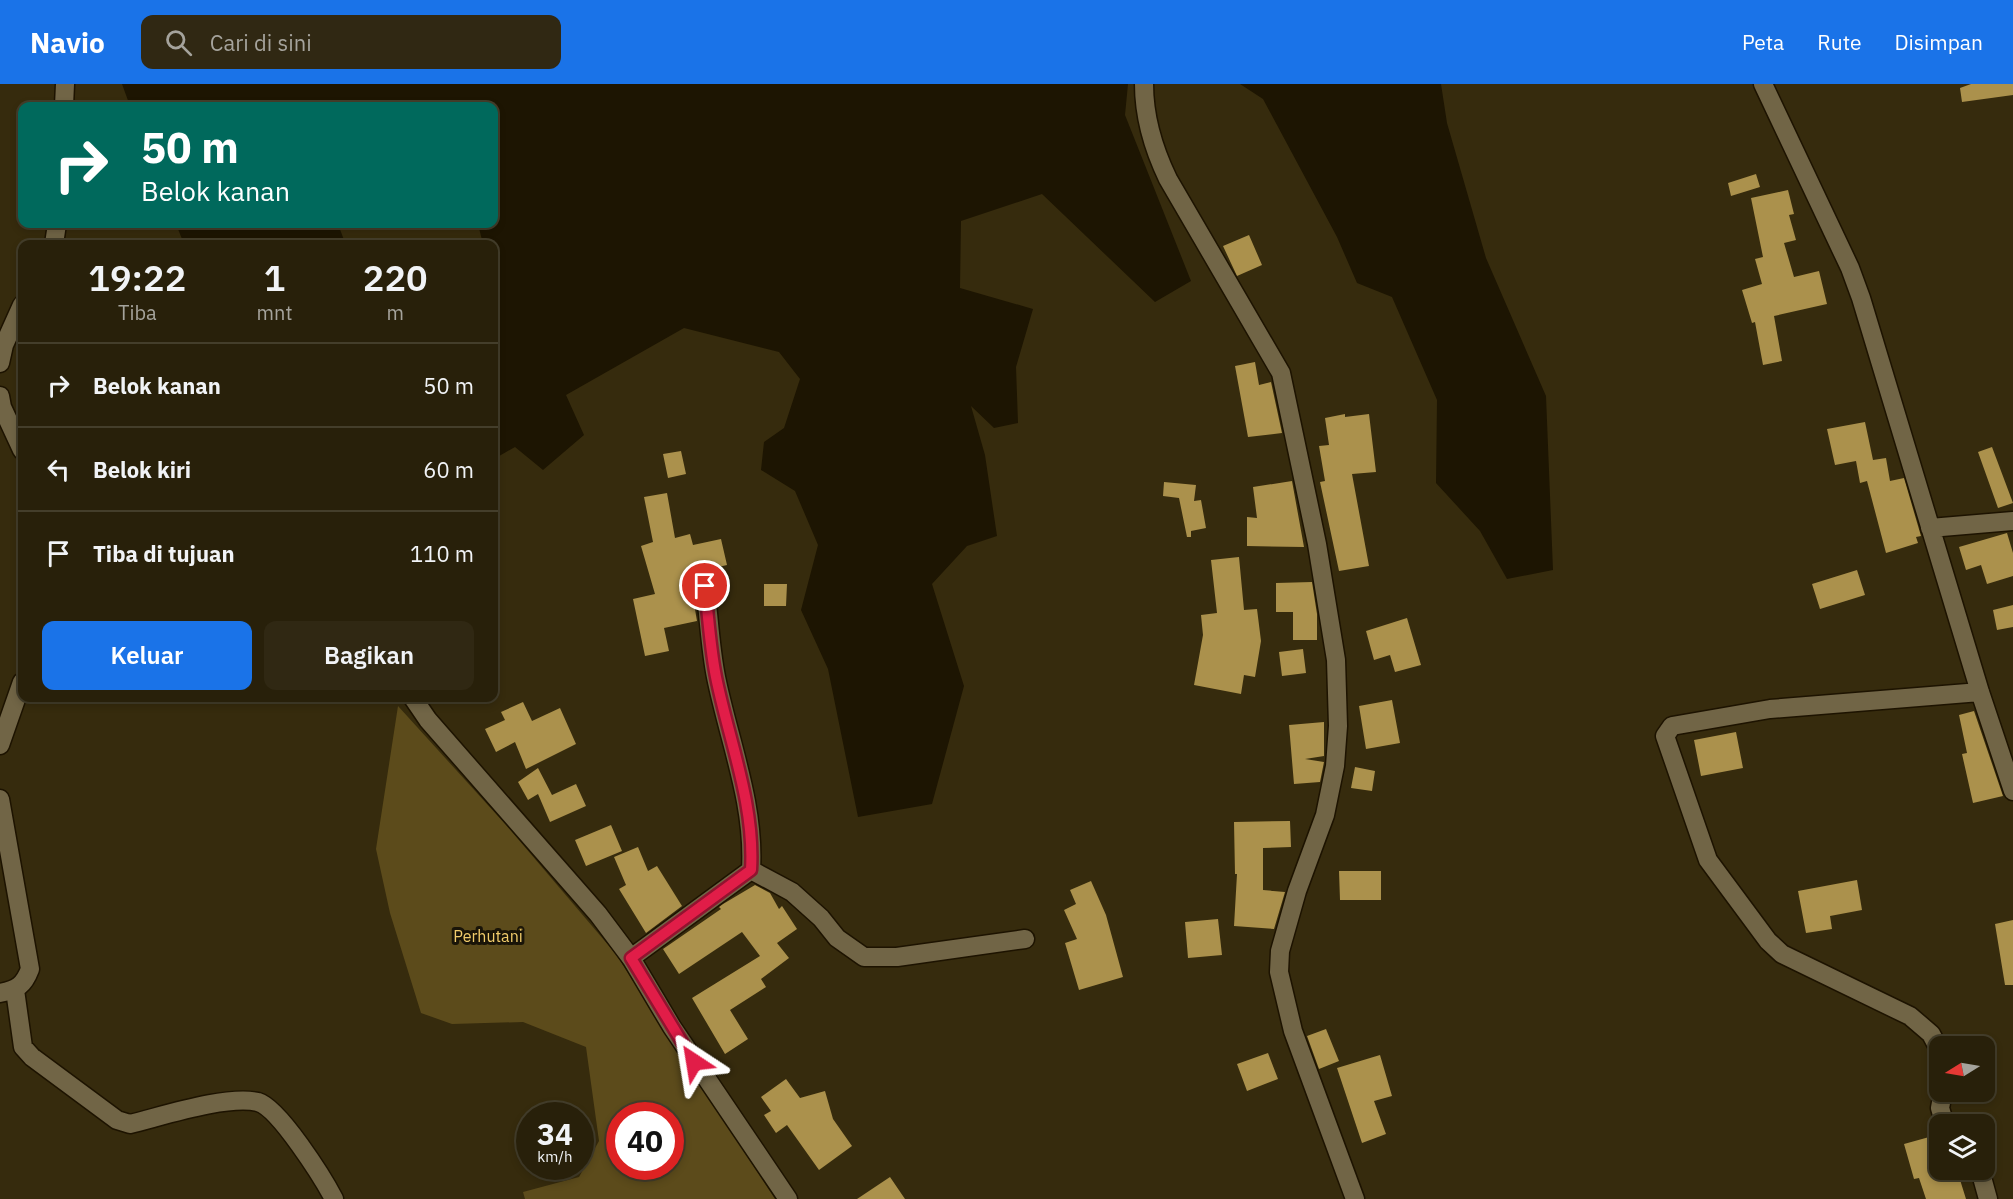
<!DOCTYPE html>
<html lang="id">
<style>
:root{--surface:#28200a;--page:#302813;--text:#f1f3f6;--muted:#a5a39c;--line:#443e2b;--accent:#1a73e8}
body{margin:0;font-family:"IBM Plex Sans",sans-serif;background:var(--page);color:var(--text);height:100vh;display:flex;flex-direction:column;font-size:22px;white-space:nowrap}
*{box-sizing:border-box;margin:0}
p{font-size:20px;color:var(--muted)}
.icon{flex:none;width:33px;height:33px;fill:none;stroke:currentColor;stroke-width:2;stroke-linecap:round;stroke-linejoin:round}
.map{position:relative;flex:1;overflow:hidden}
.panel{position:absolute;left:18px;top:156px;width:480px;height:462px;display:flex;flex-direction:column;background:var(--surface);border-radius:12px;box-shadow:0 3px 9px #0003,0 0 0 2px var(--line)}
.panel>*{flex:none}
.guide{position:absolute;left:18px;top:18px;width:480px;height:126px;border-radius:12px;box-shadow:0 3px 9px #0003,0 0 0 2px var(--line);background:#00695c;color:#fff;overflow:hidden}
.needle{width:39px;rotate:259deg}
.fabs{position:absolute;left:1929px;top:952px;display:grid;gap:12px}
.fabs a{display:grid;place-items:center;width:66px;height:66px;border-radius:12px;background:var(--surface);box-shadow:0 3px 9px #0003,0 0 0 2px var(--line);font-size:30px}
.speed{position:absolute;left:516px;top:1018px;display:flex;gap:12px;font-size:30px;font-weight:700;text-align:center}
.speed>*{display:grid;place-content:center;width:78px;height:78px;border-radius:50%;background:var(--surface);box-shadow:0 3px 9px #0003,0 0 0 2px var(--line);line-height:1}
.speed small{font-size:15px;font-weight:400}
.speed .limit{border:9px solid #d22;background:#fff;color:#111}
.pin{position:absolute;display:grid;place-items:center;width:51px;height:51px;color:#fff;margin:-26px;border:3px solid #fff;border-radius:50%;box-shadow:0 2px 6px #0007}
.me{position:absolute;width:66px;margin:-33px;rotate:327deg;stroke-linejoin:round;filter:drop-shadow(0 0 4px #0008)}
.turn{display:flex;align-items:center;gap:21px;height:126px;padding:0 24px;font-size:27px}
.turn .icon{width:78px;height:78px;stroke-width:2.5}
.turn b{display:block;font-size:42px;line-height:51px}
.eta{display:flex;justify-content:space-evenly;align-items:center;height:102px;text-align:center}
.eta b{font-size:36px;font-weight:600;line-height:42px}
.cta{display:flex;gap:12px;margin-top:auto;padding:12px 24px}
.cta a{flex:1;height:69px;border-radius:12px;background:var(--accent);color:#fff;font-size:24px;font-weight:600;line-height:69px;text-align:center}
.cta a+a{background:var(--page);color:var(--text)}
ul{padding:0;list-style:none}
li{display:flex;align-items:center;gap:18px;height:84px;padding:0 24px;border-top:2px solid var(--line)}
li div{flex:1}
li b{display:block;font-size:22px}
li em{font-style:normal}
header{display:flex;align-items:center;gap:36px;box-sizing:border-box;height:84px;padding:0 30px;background:var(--accent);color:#fff}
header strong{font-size:28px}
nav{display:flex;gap:33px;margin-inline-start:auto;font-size:21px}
.search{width:420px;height:54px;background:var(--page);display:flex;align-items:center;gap:15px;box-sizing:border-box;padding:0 21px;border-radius:12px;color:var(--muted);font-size:22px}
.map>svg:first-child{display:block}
.green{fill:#5c4b1b;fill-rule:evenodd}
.water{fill:#1d1502}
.building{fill:#ab914c}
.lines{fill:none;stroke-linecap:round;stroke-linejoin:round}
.minor-casing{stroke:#1d1300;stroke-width:21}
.tertiary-casing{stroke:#1d1300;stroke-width:21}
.minor{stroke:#716546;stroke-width:18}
.tertiary{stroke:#716546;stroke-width:18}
.route-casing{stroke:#92132f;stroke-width:15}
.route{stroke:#e11d48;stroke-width:10}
.labels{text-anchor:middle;stroke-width:6;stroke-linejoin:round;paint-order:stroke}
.park-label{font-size:16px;fill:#f1cc6b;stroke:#191408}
</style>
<header>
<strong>Navio</strong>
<div class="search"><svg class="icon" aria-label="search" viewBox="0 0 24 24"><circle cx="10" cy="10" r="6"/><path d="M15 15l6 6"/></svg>Cari di sini</div>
<nav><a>Peta</a><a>Rute</a><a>Disimpan</a></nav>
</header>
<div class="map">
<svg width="2013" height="1115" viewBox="0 0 2013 1115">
<rect width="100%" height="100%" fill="#362b0d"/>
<path class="green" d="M398 622 506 741 615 869 775 1115H525L523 1108 579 1093 599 1057 586 963 523 938 452 940 421 929 390 829 376 765ZM620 1032H670V1083H620Z"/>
<path class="water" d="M122 0H1128L1125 31 1191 197 1155 218 1042 110 961 137 960 204 1033 225 1016 283 1018 339 994 344 971 322 985 371 997 452 967 462 932 500 964 602 932 720 858 733 828 585 801 526 818 461 795 407 761 386 764 358 784 344 800 295 779 268 684 244 566 311 584 351 543 386 515 363 494 375V160H483L478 140H494V22H130Z
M1240 0H1441L1447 39 1486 174 1546 312 1553 486 1507 495 1480 447 1436 399 1437 316 1392 213 1357 199 1337 153 1263 15Z
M176 140H338L344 156 329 160H184Z"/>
<path class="building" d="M1971 0H2013V11L1962 18 1960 4Z
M1756 90 1760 103 1731 112 1728 99Z
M1788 106 1794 130 1789 131 1796 156 1784 159 1794 193 1819 187 1827 220 1774 232 1782 277 1763 281 1755 238 1752 239 1742 206 1762 200 1755 175 1763 173 1751 114Z
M1249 151 1262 181 1237 192 1223 162Z
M1255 278 1259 301 1271 298 1282 349 1248 353 1235 282Z
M1345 330V333L1369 330 1376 388 1352 390 1369 482 1339 487 1320 398 1325 397 1319 362 1329 361 1325 334Z
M1865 338 1873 376 1886 374 1890 397 1904 394 1921 452 1916 453 1918 459 1886 469 1867 397 1860 399 1856 377 1835 381 1827 345Z
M1992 363 2013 419 1998 424 1978 368Z
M681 367 686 390 668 394 663 370Z
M1292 397 1304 463 1247 462V433L1257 434 1253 403Z
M1164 398 1196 401 1194 417 1201 416 1206 444 1191 447V453H1187L1179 414 1163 412Z
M667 409 675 454 690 450 693 461 721 455 727 481 689 490 697 537 664 544 669 567 645 572 633 515 655 510 641 462 653 458 644 413Z
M2007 449 2013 469V492L1987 500 1981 481 1966 486 1959 463Z
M1239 473 1244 526 1257 525 1261 557 1255 593 1244 591 1241 610 1194 601 1203 551 1201 531 1217 529 1211 476Z
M1857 486 1865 511 1820 525 1812 500Z
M1312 498 1317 530V556H1293V528H1276V499Z
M764 500H787L786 522H764Z
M2013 521V543L1997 546 1993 526Z
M1407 534 1421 581 1395 588 1390 571 1374 576 1366 547Z
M1303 565 1306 589 1282 592 1279 568Z
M1392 616 1400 659 1366 665 1359 622Z
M523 618 532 637 560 624 576 660 526 685 515 658 496 668 485 645 505 636 501 628Z
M1974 627 2003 712 1973 719 1962 670 1967 669 1959 631Z
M1324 638V672L1305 675 1324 678 1320 698 1294 700 1289 641Z
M1736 648 1743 684 1701 692 1694 656Z
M1355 683 1375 687 1372 707 1351 704Z
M538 684 552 711 576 700 586 722 550 738 538 710 528 716 518 698Z
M1290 737 1291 763 1263 764V806L1285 808 1274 845 1234 842 1237 790H1235L1234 738Z
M611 741 622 767 586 782 575 756Z
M638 763 648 787 657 782 682 822 646 849 619 805 626 801 614 773Z
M1339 787H1381V816H1340Z
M1857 796 1862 826 1830 832 1832 845 1806 849 1798 807Z
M1091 797 1106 831 1123 893 1079 906 1065 859 1077 855 1064 826 1076 820 1070 806Z
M755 801 770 809 779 825 782 822 797 845 777 859 789 874 761 895 766 903 730 926 748 955 725 970 692 914 760 872 742 848 679 890 663 865 721 825 719 823 723 820Z
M1218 835 1222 871 1188 874 1185 838Z
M2013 836V901H2005L1995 840Z
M1326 945 1339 977 1319 985 1307 952Z
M1268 969 1278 995 1247 1007 1237 980Z
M1380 971 1392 1012 1374 1017 1386 1050 1362 1059 1337 984Z
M786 995 800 1014 825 1007 833 1035 852 1062 819 1086 787 1041 776 1049 764 1031 771 1027 761 1013Z
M1940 1050V1086H1957L1966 1115H1926L1919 1094 1914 1095 1904 1060Z
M890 1093 905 1115H857Z"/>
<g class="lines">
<defs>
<path id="minor" d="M1144 0C1144 33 1154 66 1168 95L1281 289 1317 460 1336 576 1338 642 1335 682 1325 731 1297 807 1280 867 1279 888 1293 947 1355 1115
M1763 0 1850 184 1861 214 1980 608 2013 707
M1930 444 2013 437
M0 661 22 598
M0 715 30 885C24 901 17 906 0 909
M751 786 792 808 821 834 837 854 864 873H897L1025 855
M631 874 751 786C755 720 729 657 716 593 710 563 709 532 705 502
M15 906 23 963 32 973 117 1036 130 1040C163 1032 226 1011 258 1018 279 1024 323 1094 334 1115
M1940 967 1931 950 1910 932 1782 870 1768 857 1708 776 1665 652 1672 642 1770 625 1980 608
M1943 1008 1940 1024 1945 1041
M1980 1086 1988 1115"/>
<path id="tertiary" d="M64 22 65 0
M54 160 57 140
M0 279 4 261 22 221
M0 312 2 323 22 366
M413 614 428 636 598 830 631 874 672 943 788 1115"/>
</defs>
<use href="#minor" class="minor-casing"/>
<use href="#tertiary" class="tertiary-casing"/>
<use href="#minor" class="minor"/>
<use href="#tertiary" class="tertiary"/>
</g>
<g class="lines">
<defs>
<path id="route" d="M694 978 631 874 751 786C755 720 729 657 716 593 710 563 708 532 705 502"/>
</defs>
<use href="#route" class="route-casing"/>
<use href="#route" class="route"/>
</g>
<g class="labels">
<g class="park-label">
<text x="488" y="858">Perhutani</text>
</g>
</g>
</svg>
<div class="fabs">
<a><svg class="needle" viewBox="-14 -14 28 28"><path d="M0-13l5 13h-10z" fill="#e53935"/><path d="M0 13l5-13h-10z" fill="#a5a39c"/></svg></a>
<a><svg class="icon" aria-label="layers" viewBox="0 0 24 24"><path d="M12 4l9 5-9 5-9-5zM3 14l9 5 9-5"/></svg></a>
</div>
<div class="speed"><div>34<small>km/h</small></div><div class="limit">40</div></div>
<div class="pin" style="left:705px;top:502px;background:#d93025"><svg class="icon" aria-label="arrive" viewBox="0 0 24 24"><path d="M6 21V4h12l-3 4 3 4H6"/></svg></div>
<svg class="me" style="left:694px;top:978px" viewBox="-20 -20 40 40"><path d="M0-17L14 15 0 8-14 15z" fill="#e11d48" stroke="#fff" stroke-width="4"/></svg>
<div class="guide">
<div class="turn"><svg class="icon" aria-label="right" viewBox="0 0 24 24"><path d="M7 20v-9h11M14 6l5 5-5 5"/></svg><div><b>50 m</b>Belok kanan</div></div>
</div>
<section class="panel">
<div class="eta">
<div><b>19:22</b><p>Tiba</p></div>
<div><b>1</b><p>mnt</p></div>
<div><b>220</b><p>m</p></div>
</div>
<ul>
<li><svg class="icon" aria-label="right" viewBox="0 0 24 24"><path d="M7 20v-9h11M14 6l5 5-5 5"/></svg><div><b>Belok kanan</b></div><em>50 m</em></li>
<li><svg class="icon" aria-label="left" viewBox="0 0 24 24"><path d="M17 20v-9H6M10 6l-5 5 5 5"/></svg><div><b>Belok kiri</b></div><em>60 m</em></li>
<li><svg class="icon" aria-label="arrive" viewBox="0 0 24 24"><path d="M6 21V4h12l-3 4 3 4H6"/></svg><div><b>Tiba di tujuan</b></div><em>110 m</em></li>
</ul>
<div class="cta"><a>Keluar</a><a>Bagikan</a></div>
</section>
</div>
